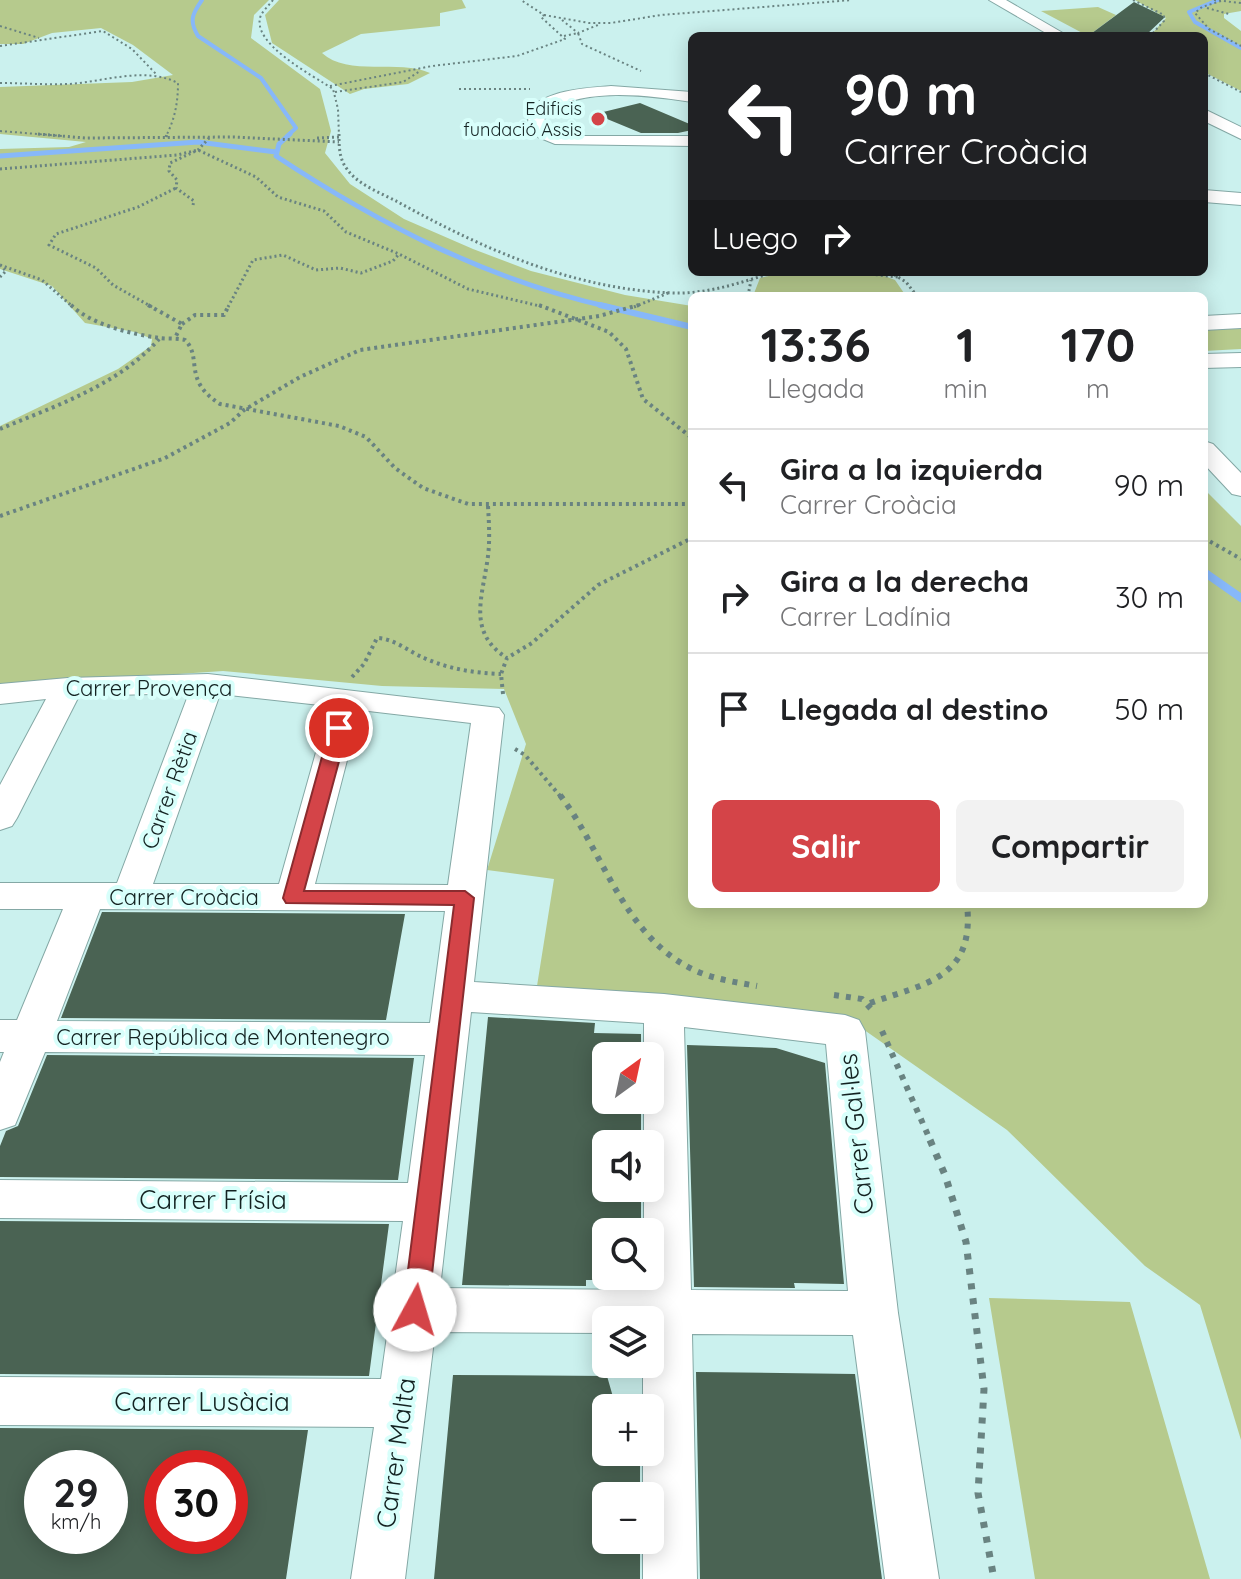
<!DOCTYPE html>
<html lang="es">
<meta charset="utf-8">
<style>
:root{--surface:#fff;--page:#f2f2f2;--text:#202124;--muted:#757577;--line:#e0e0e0;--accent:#d44448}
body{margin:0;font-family:Quicksand,sans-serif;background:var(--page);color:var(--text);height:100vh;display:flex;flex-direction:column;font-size:30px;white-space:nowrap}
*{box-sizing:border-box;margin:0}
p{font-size:26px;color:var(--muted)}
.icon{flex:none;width:44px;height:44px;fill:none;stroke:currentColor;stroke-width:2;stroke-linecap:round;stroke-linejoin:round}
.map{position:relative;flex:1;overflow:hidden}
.details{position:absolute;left:688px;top:292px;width:520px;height:616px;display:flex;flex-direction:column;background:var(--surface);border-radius:12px;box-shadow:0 4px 20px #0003}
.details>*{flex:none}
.banner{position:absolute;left:688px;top:32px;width:520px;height:244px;border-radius:12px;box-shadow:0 4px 20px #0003;background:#202124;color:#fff;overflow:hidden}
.needle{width:52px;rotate:33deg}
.controls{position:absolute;left:592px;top:1042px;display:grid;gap:16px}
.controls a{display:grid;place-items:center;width:72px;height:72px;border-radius:12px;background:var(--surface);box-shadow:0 4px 20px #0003;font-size:40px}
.speed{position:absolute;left:24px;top:1450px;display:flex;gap:16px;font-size:40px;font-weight:700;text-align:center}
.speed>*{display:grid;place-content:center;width:104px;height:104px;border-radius:50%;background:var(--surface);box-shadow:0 4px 20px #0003;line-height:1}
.speed small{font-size:20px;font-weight:400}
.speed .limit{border:12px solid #d22;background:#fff;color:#111}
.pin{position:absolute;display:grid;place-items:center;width:68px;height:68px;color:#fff;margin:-34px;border:4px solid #fff;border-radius:50%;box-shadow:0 2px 8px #0007}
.me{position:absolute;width:88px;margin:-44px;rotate:6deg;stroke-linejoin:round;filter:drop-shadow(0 0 6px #0008)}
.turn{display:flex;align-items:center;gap:28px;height:168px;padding:0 24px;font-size:36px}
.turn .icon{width:104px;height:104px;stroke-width:2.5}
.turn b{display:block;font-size:56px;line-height:68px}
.then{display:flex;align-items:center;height:76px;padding:0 24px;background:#0003;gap:16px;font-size:30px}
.eta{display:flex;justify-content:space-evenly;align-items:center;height:136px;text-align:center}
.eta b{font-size:48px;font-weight:700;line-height:56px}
.primary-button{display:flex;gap:16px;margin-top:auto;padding:16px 24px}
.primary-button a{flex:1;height:92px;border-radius:12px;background:var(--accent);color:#fff;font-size:32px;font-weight:700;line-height:92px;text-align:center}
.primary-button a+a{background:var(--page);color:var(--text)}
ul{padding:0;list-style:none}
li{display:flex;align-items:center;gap:24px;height:112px;padding:0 24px;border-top:2px solid var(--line)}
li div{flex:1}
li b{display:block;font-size:30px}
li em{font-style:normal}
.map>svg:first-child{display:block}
.green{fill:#b6ca8d}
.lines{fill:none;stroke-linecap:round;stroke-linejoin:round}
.stream-far3{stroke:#87b8f9;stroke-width:4}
.stream-far2{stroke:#87b8f9;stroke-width:5}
.stream-far1{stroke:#87b8f9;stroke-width:6}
.stream{stroke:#87b8f9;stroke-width:8}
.building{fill:#4a6353;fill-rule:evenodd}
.minor-casing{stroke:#84a8a5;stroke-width:2}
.path-far4{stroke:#698381;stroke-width:2;stroke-dasharray:2 3;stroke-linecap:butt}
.path-far3{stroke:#698381;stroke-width:3;stroke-dasharray:2 3;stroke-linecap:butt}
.path-far2{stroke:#698381;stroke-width:4;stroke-dasharray:3 4;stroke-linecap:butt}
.path-far1{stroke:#698381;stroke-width:6;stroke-dasharray:5 7;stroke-linecap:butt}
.path{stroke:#698381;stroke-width:7;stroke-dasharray:6 9;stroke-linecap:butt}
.minor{fill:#fff;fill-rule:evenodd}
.route{fill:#d44448;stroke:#8a2c2f;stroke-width:2}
.poi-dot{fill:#d44448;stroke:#d8fffb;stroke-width:3}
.labels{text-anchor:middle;stroke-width:8;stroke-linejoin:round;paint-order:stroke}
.far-poi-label{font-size:18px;fill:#132221;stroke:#d8fffb;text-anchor:end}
.street-label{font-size:22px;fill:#132221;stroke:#d8fffb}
.near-street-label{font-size:26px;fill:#132221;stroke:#d8fffb}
</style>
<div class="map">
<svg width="1241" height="1579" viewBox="0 0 1241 1579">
<rect width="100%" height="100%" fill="#cbf1ee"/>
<path class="green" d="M0 0H269L254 15 251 38 320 89 331 131 325 153 350 184 404 219 473 249 531 271 625 295 692 306V904H1204V489L1241 526V1440L1200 1305 1145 1266 1007 1130 850 1020 537 986 554 879 487 870 526 744 504 689 382 686 223 671 0 686V426L118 369 151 346 152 339 135 332 85 323 52 286 0 269V149L69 147 86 142 0 134V87L132 82 173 75 133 45 101 28 52 33 23 44H0Z
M279 0H462L466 8 440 13V26L361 34 322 53C348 77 399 59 430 73L408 84 364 89 350 94 272 43 265 15Z
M1135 0H1241V11L1224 14V18L1241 31V91L1204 72V36H1150L1166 18Z
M1098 7 1116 15 1088 36 1041 11Z
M786 272H874L895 280 906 296H753L760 278Z
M1241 323V349L1204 351V326Z
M989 1298 1130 1302 1210 1579H1035Z"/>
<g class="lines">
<path class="stream-far3" d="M202 0C192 14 189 21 198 36L261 78 296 128 287 136
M1218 0 1189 12 1195 22 1241 48"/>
<path class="stream-far2" d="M290 134 279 144 276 156C379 224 488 280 609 307
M0 156 198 142 276 152"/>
<path class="stream-far1" d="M600 305 692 327"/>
<path class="stream" d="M1204 572 1241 598"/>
</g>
<path class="building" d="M1134 2 1165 17 1145 36H1088Z
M640 103 692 125V130L678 133H641L595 114Z
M102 912 405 914 386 1020 61 1018Z
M488 1017 595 1023 594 1033 641 1034V1056H606V1100H641V1144H606V1188H641V1232H606V1276H640V1280H586V1286L462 1285Z
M687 1045 776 1048 825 1063 844 1284 794 1283 795 1288 694 1287Z
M47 1055 414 1058 398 1180 0 1177V1146L6 1131 18 1126Z
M0 1221 389 1224 369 1376 0 1374Z
M696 1372 855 1374 882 1579H700Z
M453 1375 607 1376 615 1404 640 1405V1408H606V1452H640V1496H606V1540H640V1579H434Z
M0 1428 308 1430 286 1579H0ZM42 1468H110V1536H42ZM162 1468H230V1536H162Z"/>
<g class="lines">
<defs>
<path id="minor" d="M989 0H1006L1068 36H1051Z
M611 86 692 92V102C644 95 587 87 543 113 546 128 552 133 568 136H692V146L555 144 538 137 529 125 527 111C547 90 583 88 611 86Z
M1204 109 1241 127V139L1204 121Z
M1204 190 1241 193V205L1204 202Z
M1241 314V328L1204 330V316Z
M1241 353V367L1204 368V354Z
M1204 441 1213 444 1241 473V496L1232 494 1204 464Z
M208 674 499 708 504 715 474 982 664 994 845 1015 859 1020 865 1031 898 1313 939 1579H885L853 1335 692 1334 697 1579H643V1540H650V1496H643V1452H650V1408H643V1364H650V1320H606V1333L435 1332 405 1579H351L374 1427 0 1425V1377L381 1379 403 1221 0 1218V1180L408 1183 425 1055 45 1052 15 1125 0 1130V1062L4 1052H0V1020H17L63 909H0V883H117L189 693 79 696 17 818 12 826 0 830V785L46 699 0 704V684L68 678ZM220 694 329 706 279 884H153ZM360 710 471 723 448 885 315 884ZM100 909 445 911 430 1023 57 1021ZM471 1012 644 1023V1056H650V1100H644V1144H650V1188H644V1232H650V1276H643V1290L440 1288ZM684 1027 826 1044 848 1291 691 1290Z"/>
</defs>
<use href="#minor" class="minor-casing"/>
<path class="path-far4" d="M273 0C269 5 264 10 261 15 249 43 314 76 333 89L338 109 339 136
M1133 0 1164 15V21L1150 36
M1214 0 1241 3
M1221 1 1202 7 1195 13 1209 29 1241 46
M1207 8 1229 14
M544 15 589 23H611L661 15 852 0
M562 20 578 33 598 25
M0 26 39 38
M564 36 578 33 582 44 641 71
M0 46 103 31 132 49 157 75
M1204 73 1241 92
M0 83C23 83 46 85 68 84 104 82 144 66 178 83 178 102 175 119 166 136
M330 86 432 66 517 56 565 39 541 17 544 15 521 0
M459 89H530
M335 92 403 82 420 71
M0 131 62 136"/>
<path class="path-far3" d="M38 134 85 138 233 137 339 142
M339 134C339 146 339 159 347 169 358 185 381 193 398 202 483 249 575 290 674 293 709 294 742 282 775 272
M166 137 167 134
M317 138 340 137
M0 169 177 155 198 150 256 177 278 197 324 211 346 232 399 254 468 289 544 307
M193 205 194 201 176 188 177 180 169 171 170 163 198 150 209 138
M0 265 42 280 73 307
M851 272 898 277
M890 272 906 282 917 296
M0 277 6 271 1 266
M748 296 751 280
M818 296H826
M152 307 113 285 96 268 49 245 56 234 138 207 176 188
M228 307 253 260 283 255 316 270 340 268 361 273 393 261 399 254
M634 307 668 293"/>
<path class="path-far2" d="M71 305C92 325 131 334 160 338 168 339 176 338 185 340 203 358 182 380 220 404L339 426 366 437 395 468 423 488 468 504H692
M148 305 182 324 176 336
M539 305 609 332 626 349 643 399 692 438
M182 324 195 315H224L229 305
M0 429C55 406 119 385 159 339
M488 506C489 523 490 540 488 556 483 596 466 632 507 658
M0 516 165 458 230 423 244 410 300 377 360 350 599 316 639 305
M1204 538 1241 559
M352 677 364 664 377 638C393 638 410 652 424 658 449 669 474 673 501 674
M503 694 501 674 507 658 532 643 598 585 692 538
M515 749 525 755 561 797"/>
<path class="path-far1" d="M560 795C603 851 623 935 692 969 712 979 735 982 757 986
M834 995 862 999 873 1011
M870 1003C927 983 975 978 967 904
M882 1031 931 1142"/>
<path class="path" d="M930 1140 945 1175 966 1242 984 1389 978 1493 994 1579"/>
<use href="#minor" class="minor"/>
</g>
<path class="route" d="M339 722 348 728 304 891H465L474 898 428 1310 424 1318 415 1322 406 1318 403 1310 454 905 286 903 283 898 330 728Z"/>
<circle class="poi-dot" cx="598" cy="119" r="8"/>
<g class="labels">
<g class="far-poi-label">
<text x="582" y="115">Edificis<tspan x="582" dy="21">fundació Assis</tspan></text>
</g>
<g class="street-label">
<text x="149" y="696">Carrer Provença</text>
<text transform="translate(169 790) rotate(-70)" y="8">Carrer Rètia</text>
<text x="184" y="905">Carrer Croàcia</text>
<text x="223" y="1045">Carrer República de Montenegro</text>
</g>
<g class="near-street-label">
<text transform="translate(856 1134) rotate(-96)" y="9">Carrer Gal·les</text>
<text x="213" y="1209">Carrer Frísia</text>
<text x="202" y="1411">Carrer Lusàcia</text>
<text transform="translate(396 1453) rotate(-82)" y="9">Carrer Malta</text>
</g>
</g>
</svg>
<div class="controls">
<a><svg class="needle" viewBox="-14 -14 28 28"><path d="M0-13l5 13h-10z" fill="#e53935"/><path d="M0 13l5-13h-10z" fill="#757577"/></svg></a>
<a><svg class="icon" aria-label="sound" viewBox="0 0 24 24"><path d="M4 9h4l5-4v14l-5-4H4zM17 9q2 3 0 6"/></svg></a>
<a><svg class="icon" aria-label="search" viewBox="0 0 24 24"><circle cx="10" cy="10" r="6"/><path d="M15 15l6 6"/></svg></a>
<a><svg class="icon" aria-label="layers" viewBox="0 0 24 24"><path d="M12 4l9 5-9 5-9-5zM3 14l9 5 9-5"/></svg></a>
<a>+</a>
<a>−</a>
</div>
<div class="speed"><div>29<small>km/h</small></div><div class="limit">30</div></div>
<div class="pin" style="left:339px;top:728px;background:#d93025"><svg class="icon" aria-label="arrive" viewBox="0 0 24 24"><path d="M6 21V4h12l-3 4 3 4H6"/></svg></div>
<svg class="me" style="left:415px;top:1310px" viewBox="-20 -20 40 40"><circle r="19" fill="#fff"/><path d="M0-13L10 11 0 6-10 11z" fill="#d44448"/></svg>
<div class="banner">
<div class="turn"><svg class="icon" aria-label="left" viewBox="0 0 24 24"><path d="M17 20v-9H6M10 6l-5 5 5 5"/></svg><div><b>90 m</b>Carrer Croàcia</div></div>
<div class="then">Luego<svg class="icon" aria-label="right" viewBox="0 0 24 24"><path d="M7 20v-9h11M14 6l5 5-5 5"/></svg></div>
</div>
<section class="details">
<div class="eta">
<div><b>13:36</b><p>Llegada</p></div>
<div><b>1</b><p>min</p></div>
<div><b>170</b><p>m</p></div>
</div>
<ul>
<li><svg class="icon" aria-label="left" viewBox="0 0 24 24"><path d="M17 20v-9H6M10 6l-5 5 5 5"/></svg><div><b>Gira a la izquierda</b><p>Carrer Croàcia</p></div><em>90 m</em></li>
<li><svg class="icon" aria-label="right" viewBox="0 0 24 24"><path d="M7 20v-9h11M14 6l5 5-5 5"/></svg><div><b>Gira a la derecha</b><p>Carrer Ladínia</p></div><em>30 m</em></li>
<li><svg class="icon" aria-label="arrive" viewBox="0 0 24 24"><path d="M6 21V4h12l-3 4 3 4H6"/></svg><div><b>Llegada al destino</b></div><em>50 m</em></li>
</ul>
<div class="primary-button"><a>Salir</a><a>Compartir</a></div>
</section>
</div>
